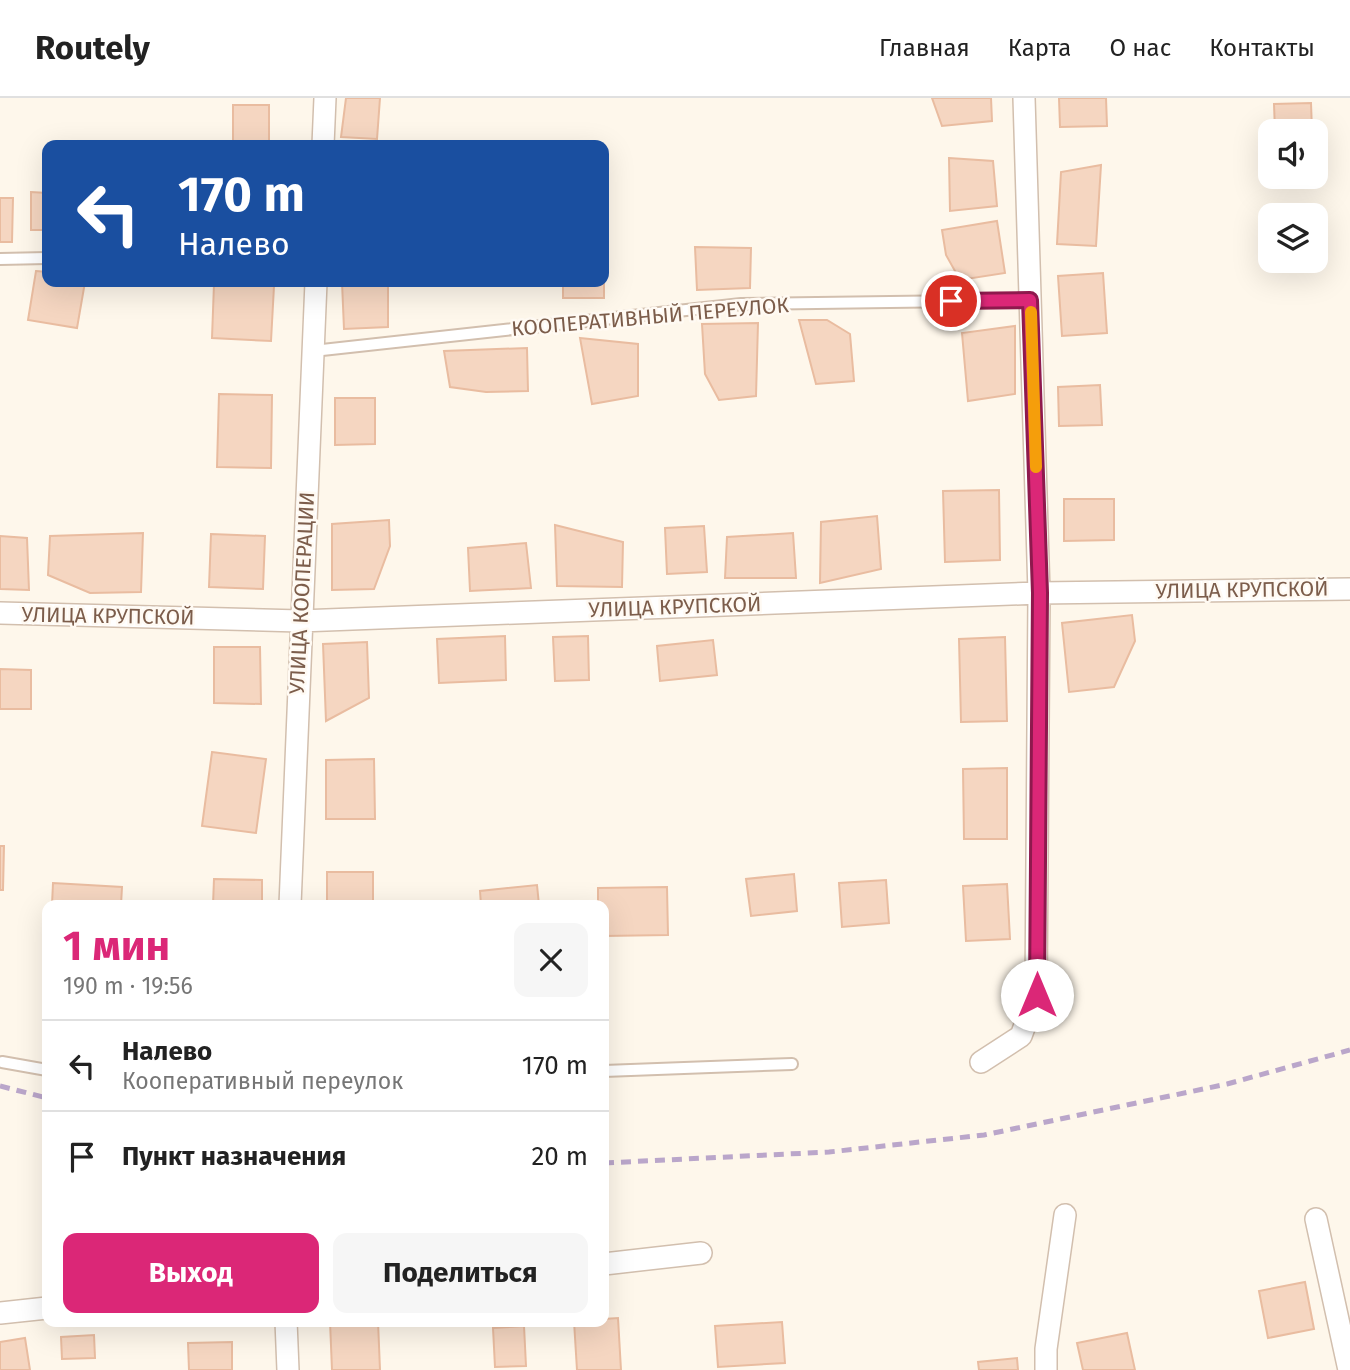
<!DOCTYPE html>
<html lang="ru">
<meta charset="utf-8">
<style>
:root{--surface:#fff;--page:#f6f6f6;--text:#222;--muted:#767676;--line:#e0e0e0;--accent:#db2777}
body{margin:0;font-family:"Fira Sans",sans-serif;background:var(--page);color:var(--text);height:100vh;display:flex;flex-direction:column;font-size:26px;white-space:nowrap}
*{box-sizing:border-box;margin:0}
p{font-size:23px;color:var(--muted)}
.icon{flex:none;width:38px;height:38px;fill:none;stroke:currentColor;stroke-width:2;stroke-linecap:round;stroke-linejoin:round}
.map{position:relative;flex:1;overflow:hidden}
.side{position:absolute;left:42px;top:802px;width:567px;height:427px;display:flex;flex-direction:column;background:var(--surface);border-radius:14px;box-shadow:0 7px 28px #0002}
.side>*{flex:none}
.banner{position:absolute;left:42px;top:42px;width:567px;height:147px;border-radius:14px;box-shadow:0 7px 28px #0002;background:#1a4fa0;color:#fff;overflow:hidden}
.fabs{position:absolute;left:1258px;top:21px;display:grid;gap:14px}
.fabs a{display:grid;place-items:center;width:70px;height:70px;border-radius:14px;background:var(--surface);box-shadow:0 7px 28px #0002;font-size:35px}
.pin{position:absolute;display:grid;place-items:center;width:60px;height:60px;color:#fff;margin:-30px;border:4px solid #fff;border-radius:50%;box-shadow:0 2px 7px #0007}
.me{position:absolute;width:77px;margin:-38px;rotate:0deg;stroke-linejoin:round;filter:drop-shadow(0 0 5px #0008)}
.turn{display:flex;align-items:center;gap:24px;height:147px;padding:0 21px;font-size:32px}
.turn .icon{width:91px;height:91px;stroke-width:2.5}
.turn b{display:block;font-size:49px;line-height:60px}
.round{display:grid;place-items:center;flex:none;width:74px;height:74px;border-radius:14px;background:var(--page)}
.head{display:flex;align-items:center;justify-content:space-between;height:119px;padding:0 21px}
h1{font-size:42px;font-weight:700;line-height:52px;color:var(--accent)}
.cta{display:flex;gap:14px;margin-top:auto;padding:14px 21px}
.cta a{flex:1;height:80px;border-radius:14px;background:var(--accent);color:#fff;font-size:28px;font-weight:700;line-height:80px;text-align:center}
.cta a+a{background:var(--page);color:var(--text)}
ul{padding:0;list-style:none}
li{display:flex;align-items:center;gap:21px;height:91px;padding:0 21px;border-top:2px solid var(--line)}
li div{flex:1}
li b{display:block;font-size:26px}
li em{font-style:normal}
header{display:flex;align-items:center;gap:42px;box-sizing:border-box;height:98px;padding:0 35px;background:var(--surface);border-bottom:2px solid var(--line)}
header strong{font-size:33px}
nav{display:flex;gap:38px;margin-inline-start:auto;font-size:24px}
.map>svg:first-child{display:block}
.building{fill:#f5d6c1;stroke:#e9bca0;stroke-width:2}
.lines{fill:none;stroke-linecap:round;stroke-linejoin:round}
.lane-casing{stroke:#d2bfae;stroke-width:14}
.street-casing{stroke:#d2bfae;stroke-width:24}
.lane{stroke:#fff;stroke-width:10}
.street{stroke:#fff;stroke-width:21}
.rail{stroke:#baa6ca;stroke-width:5;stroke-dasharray:10 7;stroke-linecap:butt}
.route-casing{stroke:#8e194d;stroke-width:18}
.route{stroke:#db2777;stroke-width:12}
.slow{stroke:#f59e0b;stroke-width:12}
.labels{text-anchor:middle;stroke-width:5;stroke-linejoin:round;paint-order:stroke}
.street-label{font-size:21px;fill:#7c5d4b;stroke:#fffaf3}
</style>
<header>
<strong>Routely</strong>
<nav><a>Главная</a><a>Карта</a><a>О нас</a><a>Контакты</a></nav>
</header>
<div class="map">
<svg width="1350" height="1272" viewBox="0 0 1350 1272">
<rect width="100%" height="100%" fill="#fef7eb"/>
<path class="building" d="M346 0H380L377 41 341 39Z
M932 0H991L992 23 942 28Z
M1059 0H1106L1107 28 1060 29Z
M1311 5 1312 33H1275L1274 6Z
M233 7H269V46H233Z
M949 60 993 63 997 108 950 113Z
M1101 67 1096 148 1057 146 1061 74Z
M31 94 47 95V132H31Z
M0 100H13L12 144H0Z
M997 123 1005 175 960 182 946 157 942 132Z
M695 149 751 150 750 190 697 192Z
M604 159V200H563V184H604Z
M36 173 47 174V184H85L77 230 28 222Z
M1103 175 1107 235 1062 238 1058 178Z
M342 184H388V229L344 231Z
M214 186 274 188 271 243 212 240Z
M799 222H827L850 236 854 283 816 286Z
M758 225 756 298 719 302 705 276 702 226Z
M1015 228V296L968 303 962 235Z
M580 240 638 246V298L592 306Z
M527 250 528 293 486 294 450 289 444 253Z
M1100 287 1102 327 1059 328 1058 289Z
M219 296 272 297 271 370 217 369Z
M335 300H375V346L335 347Z
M999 392 1000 462 945 464 943 393Z
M1064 401H1114V442L1064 443Z
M877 418 881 471 820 485 821 424Z
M389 422 390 448 374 491 332 492V426Z
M555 427 623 444 622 489 557 488Z
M704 428 707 474 667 476 665 430Z
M143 435 141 494 90 495 48 477 50 438Z
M793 435 796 480H725L727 439Z
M211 436 265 438 263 491 209 489Z
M0 438 27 440 29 492 0 491Z
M526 445 531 490 470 493 468 450Z
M1132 517 1135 543 1114 589 1069 594 1062 525Z
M505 538 506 582 439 585 437 541Z
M588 538 589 582 555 583 553 539Z
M1005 539 1007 623 961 624 959 541Z
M713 542 717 577 660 583 657 548Z
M367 544 369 600 326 623 323 546Z
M214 549H260L261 606 214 605Z
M0 571 31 572V611H0Z
M212 654 266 661 256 735 202 728Z
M374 661 375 721H326V662Z
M1007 670V741H964L963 671Z
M0 748H4L3 792H0Z
M327 774H373V807H327Z
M794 776 797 813 751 818 746 781Z
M214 781 262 782V807H213Z
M886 782 889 825 842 829 839 785Z
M53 785 122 789 121 807H52Z
M1007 786 1010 841 966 843 963 788Z
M537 787 539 807H481L480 793Z
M667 789 668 837 604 838V807H598V790Z
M1305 1184 1314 1231 1268 1240 1259 1193Z
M618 1220 621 1272H577L574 1223H604V1221Z
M330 1223H378L380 1272H332Z
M782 1224 785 1265 718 1269 715 1228Z
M524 1228 526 1268 495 1269 493 1230Z
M1127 1235 1135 1272H1083L1077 1245Z
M94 1237 95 1260 62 1261 61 1239Z
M25 1240 30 1272H0V1244Z
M232 1244V1272H189L188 1245Z
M1017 1260 1018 1272H979L978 1264Z"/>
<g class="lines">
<defs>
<path id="lane" d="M0 161 47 160
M313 253 741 206 1030 202
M2 964 47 972
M604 973 792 966"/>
<path id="street" d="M323 47 325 0
M0 515 300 523 1039 495 1350 491
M290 807 316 184
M981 964 1021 938 1036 897 1039 495 1024 0
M1316 1121 1349 1272
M604 1166 701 1155
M0 1215 47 1210
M286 1223 288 1272
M1046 1272V1251L1065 1117"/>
</defs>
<use href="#lane" class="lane-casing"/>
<use href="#street" class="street-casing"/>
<use href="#lane" class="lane"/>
<use href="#street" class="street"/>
<path class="rail" d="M0 988 47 1000
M604 1065 829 1054 984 1037 1227 986 1350 952"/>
</g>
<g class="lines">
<defs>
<path id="route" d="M951 203 1030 202 1040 495 1037 897"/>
</defs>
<use href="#route" class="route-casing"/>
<use href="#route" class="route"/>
<path class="slow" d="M1031 214 1036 369"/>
</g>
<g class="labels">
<g class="street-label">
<text transform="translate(650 219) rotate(-5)" y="7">КООПЕРАТИВНЫЙ ПЕРЕУЛОК</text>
<text transform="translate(1242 492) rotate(-1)" y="7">УЛИЦА КРУПСКОЙ</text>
<text transform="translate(302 495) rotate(-87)" y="7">УЛИЦА КООПЕРАЦИИ</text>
<text transform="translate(675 509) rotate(-2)" y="7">УЛИЦА КРУПСКОЙ</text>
<text transform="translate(108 518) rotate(1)" y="7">УЛИЦА КРУПСКОЙ</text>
</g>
</g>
</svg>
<div class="fabs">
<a><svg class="icon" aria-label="sound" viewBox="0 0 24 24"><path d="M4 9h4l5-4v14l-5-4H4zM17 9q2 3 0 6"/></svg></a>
<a><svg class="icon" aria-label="layers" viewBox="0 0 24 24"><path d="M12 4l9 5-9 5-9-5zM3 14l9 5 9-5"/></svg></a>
</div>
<div class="pin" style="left:951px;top:203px;background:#d93025"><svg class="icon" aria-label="arrive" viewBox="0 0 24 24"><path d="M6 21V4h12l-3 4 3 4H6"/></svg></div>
<svg class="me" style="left:1037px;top:897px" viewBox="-20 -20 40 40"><circle r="19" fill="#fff"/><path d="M0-13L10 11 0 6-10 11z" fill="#db2777"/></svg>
<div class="banner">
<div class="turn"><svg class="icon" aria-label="left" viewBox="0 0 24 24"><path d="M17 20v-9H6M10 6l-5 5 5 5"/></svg><div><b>170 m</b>Налево</div></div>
</div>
<section class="side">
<div class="head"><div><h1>1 мин</h1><p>190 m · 19:56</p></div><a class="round"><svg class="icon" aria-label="close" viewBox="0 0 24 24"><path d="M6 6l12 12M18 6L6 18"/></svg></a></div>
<ul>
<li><svg class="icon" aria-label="left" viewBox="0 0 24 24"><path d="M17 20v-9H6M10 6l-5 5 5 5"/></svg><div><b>Налево</b><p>Кооперативный переулок</p></div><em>170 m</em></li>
<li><svg class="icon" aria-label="arrive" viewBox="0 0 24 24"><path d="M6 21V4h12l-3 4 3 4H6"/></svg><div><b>Пункт назначения</b></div><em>20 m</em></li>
</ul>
<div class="cta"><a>Выход</a><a>Поделиться</a></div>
</section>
</div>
